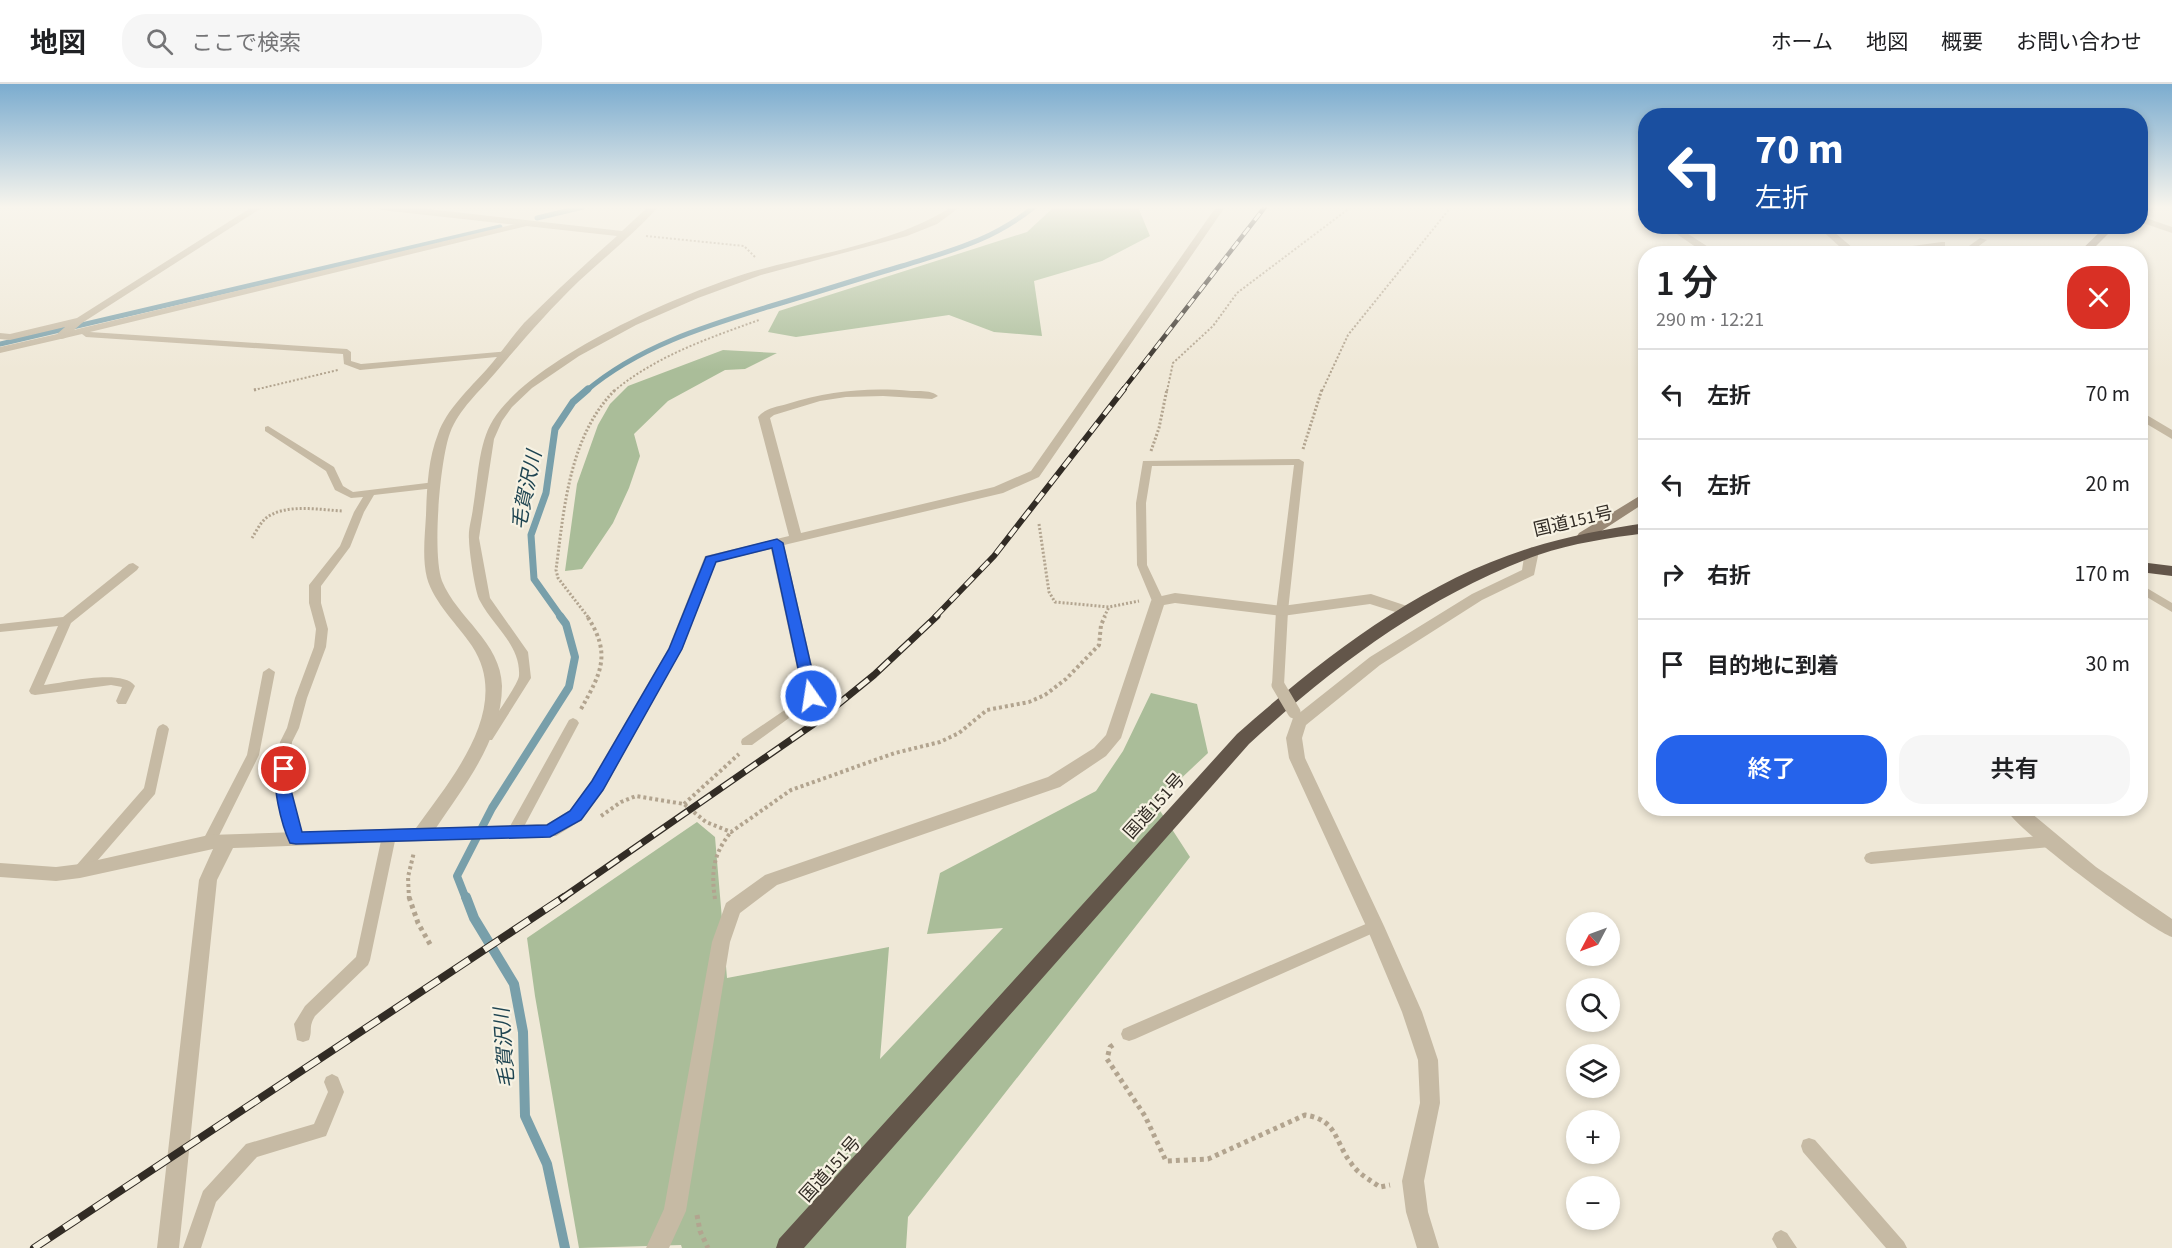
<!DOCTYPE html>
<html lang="ja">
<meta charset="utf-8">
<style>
:root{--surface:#fff;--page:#f6f6f6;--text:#202124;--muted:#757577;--line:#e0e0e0;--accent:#2563eb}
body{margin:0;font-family:"Source Sans 3","Noto Sans JP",sans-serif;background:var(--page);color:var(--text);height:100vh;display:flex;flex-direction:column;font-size:22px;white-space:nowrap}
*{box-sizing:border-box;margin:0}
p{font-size:20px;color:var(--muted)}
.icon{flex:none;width:33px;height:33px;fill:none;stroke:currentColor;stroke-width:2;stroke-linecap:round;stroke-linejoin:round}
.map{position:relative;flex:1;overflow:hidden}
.panel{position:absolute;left:1638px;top:162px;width:510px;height:570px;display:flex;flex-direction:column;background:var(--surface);border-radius:24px;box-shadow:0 3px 9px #0003}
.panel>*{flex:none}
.top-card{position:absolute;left:1638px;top:24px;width:510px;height:126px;border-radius:24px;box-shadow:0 3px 9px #0003;background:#1a4fa0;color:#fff;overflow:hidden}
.needle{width:39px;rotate:229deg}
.controls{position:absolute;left:1566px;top:828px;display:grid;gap:12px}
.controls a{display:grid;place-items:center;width:54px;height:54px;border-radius:50%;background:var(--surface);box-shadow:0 3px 9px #0003;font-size:30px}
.pin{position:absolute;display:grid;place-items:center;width:51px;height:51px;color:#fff;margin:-26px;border:3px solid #fff;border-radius:50%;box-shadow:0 2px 6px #0007}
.me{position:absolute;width:66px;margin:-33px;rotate:347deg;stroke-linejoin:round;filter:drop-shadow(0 0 4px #0008)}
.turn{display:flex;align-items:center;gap:21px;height:126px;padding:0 18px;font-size:27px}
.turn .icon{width:78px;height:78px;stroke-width:2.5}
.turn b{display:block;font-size:42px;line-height:51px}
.round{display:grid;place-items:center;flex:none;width:63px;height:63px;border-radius:24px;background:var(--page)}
.headline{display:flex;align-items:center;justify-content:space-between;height:102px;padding:0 18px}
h1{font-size:36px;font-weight:600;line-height:45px}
.primary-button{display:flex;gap:12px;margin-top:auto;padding:12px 18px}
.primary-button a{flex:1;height:69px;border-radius:24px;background:var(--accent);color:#fff;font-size:24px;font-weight:600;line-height:69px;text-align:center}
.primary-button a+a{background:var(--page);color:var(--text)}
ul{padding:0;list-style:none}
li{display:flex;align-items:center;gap:18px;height:90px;padding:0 18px;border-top:2px solid var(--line)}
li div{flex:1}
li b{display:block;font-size:22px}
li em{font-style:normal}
header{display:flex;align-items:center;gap:36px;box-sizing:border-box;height:84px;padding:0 30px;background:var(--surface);border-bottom:2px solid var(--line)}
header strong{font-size:28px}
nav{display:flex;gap:33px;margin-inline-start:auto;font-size:21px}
.search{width:420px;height:54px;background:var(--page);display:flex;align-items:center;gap:15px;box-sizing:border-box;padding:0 21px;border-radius:24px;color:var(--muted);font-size:22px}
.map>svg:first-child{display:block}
.green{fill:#aabd99}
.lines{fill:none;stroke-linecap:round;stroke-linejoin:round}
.stream-far3{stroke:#789faa;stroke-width:5}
.stream-far2{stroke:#789faa;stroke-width:7}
.stream-far1{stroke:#789faa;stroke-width:8}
.stream{stroke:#789faa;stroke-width:10}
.path-far3{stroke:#b2a48f;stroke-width:2;stroke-dasharray:2 2;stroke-linecap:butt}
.path-far2{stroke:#b2a48f;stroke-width:3;stroke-dasharray:2 2;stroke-linecap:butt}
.path-far1{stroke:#b2a48f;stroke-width:4;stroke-dasharray:3 3;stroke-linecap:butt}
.path{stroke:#b2a48f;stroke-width:5;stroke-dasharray:4 4;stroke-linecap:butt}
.service{fill:#c6baa4;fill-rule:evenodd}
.minor{fill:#c6baa4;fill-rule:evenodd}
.secondary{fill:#998976;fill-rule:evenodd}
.trunk{fill:#63564a;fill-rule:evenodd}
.rail-far3-casing{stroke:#322c25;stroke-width:4.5}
.rail-far2-casing{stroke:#322c25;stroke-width:6}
.rail-far1-casing{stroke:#322c25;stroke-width:7}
.rail-casing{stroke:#322c25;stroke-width:8}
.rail-far3{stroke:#f7f2e3;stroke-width:3;stroke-dasharray:9;stroke-linecap:butt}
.rail-far2{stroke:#f7f2e3;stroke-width:4;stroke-dasharray:11;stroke-linecap:butt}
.rail-far1{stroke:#f7f2e3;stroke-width:4.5;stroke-dasharray:14;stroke-linecap:butt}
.rail{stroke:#f7f2e3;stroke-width:6;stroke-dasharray:18;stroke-linecap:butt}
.service-bridge{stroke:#c6baa4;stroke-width:13}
.route{fill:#2563eb;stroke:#184099;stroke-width:1.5}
.labels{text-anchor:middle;stroke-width:4.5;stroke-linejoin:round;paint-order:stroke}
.street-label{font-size:18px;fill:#322c25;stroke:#f7f2e3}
.water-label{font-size:20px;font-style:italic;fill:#1e4451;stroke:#f7f2e3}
</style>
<header>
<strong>地図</strong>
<div class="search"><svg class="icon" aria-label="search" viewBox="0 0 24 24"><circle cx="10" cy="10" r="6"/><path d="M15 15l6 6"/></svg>ここで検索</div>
<nav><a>ホーム</a><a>地図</a><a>概要</a><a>お問い合わせ</a></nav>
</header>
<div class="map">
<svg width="2172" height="1164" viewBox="0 0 2172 1164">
<rect width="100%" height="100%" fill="#efe8d7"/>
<path class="green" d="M1054 123H1138L1150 152 1102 177 1034 197 1042 252 994 248 949 231 796 253 768 248 779 227 1027 148Z
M723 266 777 269 745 285 725 286 668 317 634 350 640 372 629 404 613 439 582 485 565 487 577 400 598 341 610 320 628 302Z
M1151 609 1197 620 1208 669 1155 719 1190 773 908 1133 906 1164H682L681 1161 579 1164 535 912 527 854 697 738 715 753 727 894 889 863 880 975 1003 844 927 850 940 789 1096 707 1123 667Z"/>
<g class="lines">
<path class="stream-far3" d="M537 134 583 123
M0 260 500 143
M586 307C639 262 706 242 771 222 815 209 858 195 902 182 953 166 991 157 1034 123"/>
<path class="stream-far2" d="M561 533 534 495 531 451 546 409 555 345 573 318 588 305"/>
<path class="stream-far1" d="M466 815 457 792 492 724 569 603 575 573 566 540 560 532"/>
<path class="stream" d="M466 813 474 834 514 900 523 948 525 1032 547 1080 565 1164"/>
<path class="path-far3" d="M646 152 744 162 756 174
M254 306 338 286
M614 307C656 272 709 254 759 236
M1167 307 1173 279 1213 242 1237 209 1351 123
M1322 307 1348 251 1451 123"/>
<path class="path-far2" d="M254 306 258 305
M1303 365 1322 305
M1151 367 1159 344 1167 305
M1039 440 1049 508 1055 518 1109 523 1139 517
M252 454C256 448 260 439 266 434 286 419 320 426 343 427
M588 533 558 494 556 486C564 425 569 351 616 305
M1104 533 1109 523"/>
<path class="path-far1" d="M581 625C601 589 612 570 587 532
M684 720 739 670
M601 732 621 718 636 712 684 720 706 738 731 748 791 706 895 669 940 658 959 649 987 626 1029 618 1045 611 1066 595 1099 561 1101 541 1105 532
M409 815 408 793 414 768
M715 815C711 788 713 770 731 748"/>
<path class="path" d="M409 813 418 839 431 862
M1113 961 1110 963 1107 975 1145 1032 1166 1077 1208 1075 1305 1031C1338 1036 1334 1057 1351 1079 1358 1090 1370 1096 1380 1103L1390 1101
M697 1131 700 1147 708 1164"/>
<path class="service" d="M951 123H960L937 140 907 152 761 191 698 214 636 241 579 272 532 304 512 323 502 337 494 355 479 454 490 514 528 568 531 594 492 656H484L482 653 484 650C490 639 518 601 519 592 521 561 493 542 480 517 475 509 469 466 469 455 468 445 472 434 473 424 478 396 478 360 493 336 532 273 687 206 758 186 820 169 898 158 951 123Z
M528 137 532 139 531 141 90 248 347 265 351 268V277L361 280 510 267 511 269 507 272 360 286 344 280 343 270 86 253 82 250 61 255 57 252 61 249Z
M1980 154 1987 156 1968 170H1958Z
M1942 158H1945V162L1881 170H1852Z
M268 342 334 383 343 402 353 408 435 398 440 401 435 404 374 411 364 428 350 463 321 502V519L328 545 326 563 307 614 299 644 292 658 289 702 303 754 301 758 296 760 291 758 289 754 275 702 280 658 287 644 295 614 314 563 316 545 309 519V501L340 462 354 428 363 413 351 414 335 406 326 387 265 347V343Z
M1299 375 1304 378 1288 527 1284 601 1278 605 1272 601 1276 527 1294 381 1152 382 1146 419 1147 481 1164 517 1158 521 1152 517 1137 481 1136 419 1143 377Z
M133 479 139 483 137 486 71 539 44 601C64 599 122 584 135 602L126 620H118L116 617 122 603 111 601 35 611 31 610 29 607 58 542 0 548V540L63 533 129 480Z
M2140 500 2172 519V528L2140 509Z
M269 584 275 588 259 671 214 762 209 764 204 762 202 758 247 671 263 588Z
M811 608 817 612 815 615 752 661H742L741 658 742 655Z
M573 634 577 636 579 639 519 752 514 753 509 752 507 748 509 744 569 636Z
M163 640 167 642 169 645 155 710 85 791 80 793 75 791 73 787 75 783 144 704 157 645 159 642Z
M389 746 394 748 396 752 370 876 368 881 315 932C308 944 313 946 309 956L303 958 297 956 294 940 305 922 356 873 382 752 384 748Z
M2050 751 2055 753 2057 757 2055 761 2050 763 1871 780 1866 778 1864 774 1866 770 1871 768Z
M1375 836 1380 838 1382 842 1380 846 1135 955 1129 957 1123 955 1121 950 1123 945Z
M332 990 338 993 344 1008 326 1052 257 1073 216 1118 201 1164H183L203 1107 246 1060 314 1040 328 1008 324 998 326 993Z
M1809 1054 1815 1056 1904 1158 1907 1164H1886L1803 1068 1801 1062 1803 1056Z
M1781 1146 1787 1149 1797 1164H1777L1772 1155 1775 1149Z"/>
<path class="minor" d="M252 123H263L82 239 65 254 0 269V263L57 250 65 243 10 256 0 255V249L10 250 77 234Z
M377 123H410L622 147 648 123H658C634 150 605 173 579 197 549 226 523 256 496 288 480 307 459 325 450 349 440 376 432 470 442 497 457 534 501 558 502 602 502 655 464 702 436 744L547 740 570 726 591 697 668 565 705 472 789 452 758 333C766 324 776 323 787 320 829 307 868 303 911 307 920 307 931 306 938 312L932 315 883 312 846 313 820 317 774 331 770 334 801 449 994 403 1031 387 1216 123H1225L1039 393 1003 409 784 461 819 612 816 616H806L803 612 771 465 716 478 682 565 603 707 582 736 556 752 233 764 217 796 179 1164H157L199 796 213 765 80 794 56 797 0 793V779L56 783 80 780 209 751 416 744C451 695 513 624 472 562 458 541 434 519 427 494 422 474 425 451 426 431 427 404 428 375 438 350 447 325 469 305 487 285 500 270 511 254 524 239 554 209 585 180 617 152L381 126Z
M2140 132 2172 143V149L2140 138Z
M1665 142H1676L1719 170H1706Z
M1817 142H1827L1860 170 1846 167 1814 170 1840 163Z
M2140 327 2172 346V355L2140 336Z
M1532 463 1539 467 1534 491 1482 516 1380 581 1306 641 1302 654 1305 674 1384 842 1422 928 1438 976 1440 1019 1424 1097 1428 1128 1439 1164H1417L1406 1128 1402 1097 1420 1019 1418 976 1402 928 1366 842 1289 674 1286 654 1293 634 1370 573 1472 510 1522 486 1525 467Z
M1175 509 1282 522 1371 510 1413 524 1415 527 1408 532 1370 520 1282 532 1175 519 1164 521 1121 654 1106 672 1060 703 777 801 740 829 730 858 686 1127 669 1164H646L664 1125 712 858 726 819 765 791 1048 693 1094 664 1106 651 1151 517 1153 514Z
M2005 724H2025L2096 783 2172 835V853C2146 843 2017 747 2005 724Z"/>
<path class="secondary" d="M2106 142H2116L2088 170H2077Z
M1646 408V418L1589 455H1579L1577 452 1579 449Z"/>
<path class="trunk" d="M1646 439V449C1609 454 1573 459 1538 471 1428 511 1335 581 1249 660L804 1164H776L779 1155 1237 650C1323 574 1418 499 1530 464 1568 452 1606 445 1646 439Z
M2140 478 2172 482V492L2140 488Z"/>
<defs>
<path id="rail-far3" d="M1122 307 1265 123"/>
<path id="rail-far2" d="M935 533 994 472 1124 305"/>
<path id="rail-far1" d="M561 815 815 639 874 591 937 532"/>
<path id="rail" d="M34 1164 564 813"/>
</defs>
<use href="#rail-far3" class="rail-far3-casing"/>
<use href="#rail-far2" class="rail-far2-casing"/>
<use href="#rail-far1" class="rail-far1-casing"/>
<use href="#rail" class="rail-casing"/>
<use href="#rail-far3" class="rail-far3"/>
<use href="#rail-far2" class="rail-far2"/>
<use href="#rail-far1" class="rail-far1"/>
<use href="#rail" class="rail"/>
<path class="service-bridge" d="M1278 601 1294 628"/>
</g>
<linearGradient id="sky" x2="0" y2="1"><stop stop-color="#7baccf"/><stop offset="0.43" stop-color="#f8f5ed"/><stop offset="1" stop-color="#f8f5ed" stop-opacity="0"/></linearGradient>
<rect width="2172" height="286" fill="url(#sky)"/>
<path class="route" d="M777 455 783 459 818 612 816 615 811 617 804 612 772 464 716 478 682 565 603 706 581 736 550 753 296 760 290 759C282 742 270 698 278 681H289L291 685 290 702 302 748 547 741 570 727 592 697 669 565 706 473Z"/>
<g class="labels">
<g class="street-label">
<text transform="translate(1573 437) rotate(-13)" y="6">国道151号</text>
<text transform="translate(1154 722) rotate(-48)" y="6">国道151号</text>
<text transform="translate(830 1085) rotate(-48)" y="6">国道151号</text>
</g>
<g class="water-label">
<text transform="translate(526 406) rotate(-78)" y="7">毛賀沢川</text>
<text transform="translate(504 964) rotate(-94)" y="7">毛賀沢川</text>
</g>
</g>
</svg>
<div class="controls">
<a><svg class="needle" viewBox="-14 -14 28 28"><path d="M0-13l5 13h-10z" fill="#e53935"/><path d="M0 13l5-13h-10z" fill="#757577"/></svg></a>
<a><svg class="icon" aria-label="search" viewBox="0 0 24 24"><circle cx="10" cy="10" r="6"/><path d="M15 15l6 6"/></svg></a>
<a><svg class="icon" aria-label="layers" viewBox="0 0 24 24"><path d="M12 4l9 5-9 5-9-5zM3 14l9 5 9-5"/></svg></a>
<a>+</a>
<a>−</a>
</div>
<div class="pin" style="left:284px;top:685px;background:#d93025"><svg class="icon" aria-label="arrive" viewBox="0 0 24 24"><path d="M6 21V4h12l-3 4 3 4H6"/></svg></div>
<svg class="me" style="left:811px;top:612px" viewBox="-20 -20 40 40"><circle r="17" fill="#2563eb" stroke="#fff" stroke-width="3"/><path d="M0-11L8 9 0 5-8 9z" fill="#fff"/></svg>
<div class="top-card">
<div class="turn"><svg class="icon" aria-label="left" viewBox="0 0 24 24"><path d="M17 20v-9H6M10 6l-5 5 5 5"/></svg><div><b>70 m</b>左折</div></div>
</div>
<section class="panel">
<div class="headline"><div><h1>1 分</h1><p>290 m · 12:21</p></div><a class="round" style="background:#d93025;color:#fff"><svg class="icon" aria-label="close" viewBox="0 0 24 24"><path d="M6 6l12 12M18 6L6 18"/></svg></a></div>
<ul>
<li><svg class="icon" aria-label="left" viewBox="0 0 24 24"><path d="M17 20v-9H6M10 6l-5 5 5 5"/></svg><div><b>左折</b></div><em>70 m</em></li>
<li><svg class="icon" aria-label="left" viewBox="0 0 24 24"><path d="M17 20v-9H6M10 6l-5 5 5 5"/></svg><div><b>左折</b></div><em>20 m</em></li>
<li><svg class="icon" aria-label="right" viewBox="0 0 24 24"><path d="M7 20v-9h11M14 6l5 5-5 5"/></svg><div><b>右折</b></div><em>170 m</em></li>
<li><svg class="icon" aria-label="arrive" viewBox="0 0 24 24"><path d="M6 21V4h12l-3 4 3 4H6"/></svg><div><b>目的地に到着</b></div><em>30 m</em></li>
</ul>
<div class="primary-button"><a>終了</a><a>共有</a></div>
</section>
</div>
